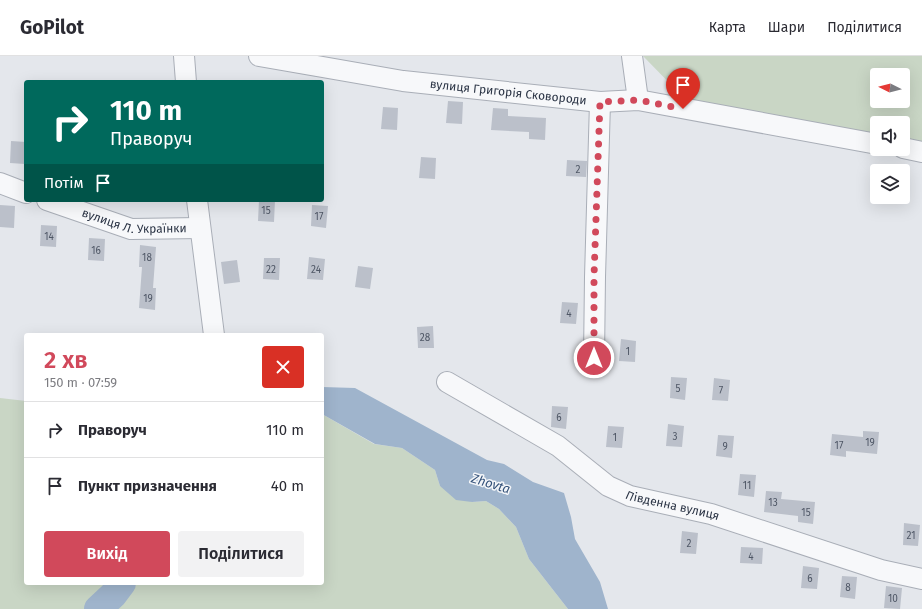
<!DOCTYPE html>
<html lang="uk">
<meta charset="utf-8">
<style>
:root{--surface:#fff;--page:#f2f2f3;--text:#2b2b33;--muted:#7c7c81;--line:#e1e1e2;--accent:#d1495b}
body{margin:0;font-family:"Fira Sans",sans-serif;background:var(--page);color:var(--text);height:100vh;display:flex;flex-direction:column;font-size:15px;white-space:nowrap}
*{box-sizing:border-box;margin:0}
p{font-size:13px;color:var(--muted)}
.icon{flex:none;width:22px;height:22px;fill:none;stroke:currentColor;stroke-width:2;stroke-linecap:round;stroke-linejoin:round}
.map{position:relative;flex:1;overflow:hidden}
.drawer{position:absolute;left:24px;top:277px;width:300px;height:252px;display:flex;flex-direction:column;background:var(--surface);border-radius:4px;box-shadow:0 4px 16px #0002}
.drawer>*{flex:none}
.top-card{position:absolute;left:24px;top:24px;width:300px;height:122px;border-radius:4px;box-shadow:0 4px 16px #0002;background:#00695c;color:#fff;overflow:hidden}
.needle{width:26px;rotate:276deg}
.buttons{position:absolute;left:870px;top:12px;display:grid;gap:8px}
.buttons a{display:grid;place-items:center;width:40px;height:40px;border-radius:4px;background:var(--surface);box-shadow:0 4px 16px #0002;font-size:20px}
.pin{position:absolute;display:grid;place-items:center;width:34px;height:34px;color:#fff;margin:-41px -17px;border-radius:50% 50% 50% 0;rotate:-45deg;box-shadow:0 0 4px #0007}
.pin .icon{rotate:45deg}
.me{position:absolute;width:44px;margin:-22px;rotate:0deg;stroke-linejoin:round;filter:drop-shadow(0 0 3px #0008)}
.turn{display:flex;align-items:center;gap:14px;height:84px;padding:0 20px;font-size:18px}
.turn .icon{width:52px;height:52px;stroke-width:2.5}
.turn b{display:block;font-size:28px;line-height:34px}
.then{display:flex;align-items:center;height:38px;padding:0 20px;background:#0003;gap:8px;font-size:15px}
.round{display:grid;place-items:center;flex:none;width:42px;height:42px;border-radius:4px;background:var(--page)}
.summary{display:flex;align-items:center;justify-content:space-between;height:68px;padding:0 20px}
h1{font-size:24px;font-weight:600;line-height:30px;color:var(--accent)}
.button{display:flex;gap:8px;margin-top:auto;padding:8px 20px}
.button a{flex:1;height:46px;border-radius:4px;background:var(--accent);color:#fff;font-size:16px;font-weight:600;line-height:46px;text-align:center}
.button a+a{background:var(--page);color:var(--text)}
ul{padding:0;list-style:none}
li{display:flex;align-items:center;gap:12px;height:56px;padding:0 20px;border-top:1px solid var(--line)}
li div{flex:1}
li b{display:block;font-size:15px}
li em{font-style:normal}
header{display:flex;align-items:center;gap:24px;box-sizing:border-box;height:56px;padding:0 20px;background:var(--surface);border-bottom:1px solid var(--line)}
header strong{font-size:19px}
nav{display:flex;gap:22px;margin-inline-start:auto;font-size:14px}
.map>svg:first-child{display:block}
.green{fill:#c9d6c5;fill-rule:evenodd}
.water{fill:#9fb4cc}
.lines{fill:none;stroke-linecap:round;stroke-linejoin:round}
.river{stroke:#9fb4cc;stroke-width:28}
.building{fill:#bbc0ca}
.minor-casing{stroke:#a9aeb7;stroke-width:22}
.minor{stroke:#f7f8fa;stroke-width:20}
.route{stroke:#d1495b;stroke-width:7;stroke-dasharray:0 12.6}
.labels{text-anchor:middle;stroke-width:3;stroke-linejoin:round;paint-order:stroke}
.number-label{font-size:10px;fill:#4f5766}
.street-label{font-size:12px;fill:#2b3445;stroke:#f4f6f9}
.water-label{font-size:13px;font-style:italic;fill:#34527a;stroke:#f4f6f9}
</style>
<header>
<strong>GoPilot</strong>
<nav><a>Карта</a><a>Шари</a><a>Поділитися</a></nav>
</header>
<div class="map">
<svg width="922" height="553" viewBox="0 0 922 553">
<rect width="100%" height="100%" fill="#e4e7ec"/>
<path class="green" d="M643 0H922V90L903 86V67H877V81L685 43ZM877 19H903V45H877Z
M0 342 26 345V527H322V358L374 388 402 392 435 414 440 430 472 446 486 445 499 453 516 471 529 503 568 553H0Z"/>
<path class="water" d="M322 331 355 332 487 404 504 408 533 426 564 437 571 461 575 483 600 526 608 553H568L529 503 516 471 499 453 486 445 472 446 456 444 440 430 435 414 402 392 375 388 322 358Z"/>
<g class="lines">
<path class="river" d="M98 553 113 539 122 527"/>
</g>
<path class="building" d="M448 45 463 46 462 68 446 67Z
M383 51 398 52 397 74 381 73Z
M493 52 508 53V60L546 62 545 84 529 83V76L491 74Z
M11 85 26 86 25 108 10 107Z
M421 101 436 102 435 123 419 122Z
M567 104 587 105 586 121 566 120Z
M259 144H275L274 166 258 165Z
M0 149 15 150 14 172 0 171Z
M312 149 328 150 326 172 311 170Z
M41 169 57 170 56 191 40 190Z
M89 182 105 183 104 205 88 204Z
M140 189 156 191 153 232H156L155 254 139 252 142 211H139Z
M309 201 325 203 323 224 307 223Z
M264 202H280L279 224 263 223Z
M237 204 240 226 224 228 221 206Z
M358 210 373 212 370 233 355 231Z
M562 246 578 247 576 268 560 267Z
M433 270 434 292H418L417 271Z
M621 283 636 285 635 306 619 305Z
M671 321 687 322 685 344 670 342Z
M714 322 730 324 728 345 712 344Z
M552 350 568 351 566 373 551 371Z
M668 368 684 370 682 391 666 390Z
M608 370 624 371 622 392 606 391Z
M863 375 879 376 877 398 846 395V401L830 399 832 378 863 381Z
M718 379 734 380 732 402 716 400Z
M740 418 756 419 754 441 738 439Z
M766 435 782 436 781 443 815 446 813 468 798 466V460L764 456Z
M904 467 920 469 918 490 903 489Z
M682 475 698 477 696 498 680 497Z
M741 491 763 492 762 508 740 507Z
M803 510 819 512 817 533 801 532Z
M842 520 857 521 855 543 840 541Z
M886 530 902 532 900 553 884 552Z"/>
<g class="lines">
<defs>
<g id="minor">
<path d="M184 0 186 26"/>
<path id="s1" d="M259 0 403 25 600 46 638 44 877 88"/>
<path d="M632 0 638 44"/>
<path d="M903 92 922 96"/>
<path d="M0 127 26 137"/>
<path id="s2" d="M47 144 131 173 200 172"/>
<path d="M197 144 214 279"/>
<path d="M594 302 595 221 600 46"/>
<path id="s3" d="M447 326 558 390 608 430 630 440 711 458 881 514 922 523"/>
</g>
</defs>
<use href="#minor" class="minor-casing"/>
<use href="#minor" class="minor"/>
</g>
<g class="lines">
<path class="route" d="M594 302V221L600 46 638 44 683 53"/>
</g>
<g class="labels">
<g class="number-label">
<text x="578" y="117">2</text>
<text x="266" y="158">15</text>
<text x="319" y="164">17</text>
<text x="49" y="184">14</text>
<text x="96" y="198">16</text>
<text x="147" y="205">18</text>
<text x="271" y="217">22</text>
<text x="316" y="217">24</text>
<text x="148" y="246">19</text>
<text x="569" y="261">4</text>
<text x="425" y="285">28</text>
<text x="628" y="299">1</text>
<text x="678" y="336">5</text>
<text x="721" y="338">7</text>
<text x="559" y="365">6</text>
<text x="675" y="384">3</text>
<text x="615" y="385">1</text>
<text x="870" y="390">19</text>
<text x="839" y="393">17</text>
<text x="725" y="394">9</text>
<text x="747" y="433">11</text>
<text x="773" y="450">13</text>
<text x="806" y="460">15</text>
<text x="911" y="483">21</text>
<text x="689" y="491">2</text>
<text x="751" y="504">4</text>
<text x="810" y="526">6</text>
<text x="848" y="535">8</text>
<text x="893" y="546">10</text>
</g>
<g class="street-label">
<text dy="4" stroke="none"><textPath href="#s1" startOffset="252">вулиця Григорія Сковороди</textPath></text>
<text dy="4" stroke="none"><textPath href="#s2" startOffset="91">вулиця Л. Українки</textPath></text>
<text dy="4" stroke="none"><textPath href="#s3" startOffset="260">Південна вулиця</textPath></text>
</g>
<g class="water-label">
<text transform="translate(491 427) rotate(17)" y="5">Zhovta</text>
</g>
</g>
</svg>
<div class="buttons">
<a><svg class="needle" viewBox="-14 -14 28 28"><path d="M0-13l5 13h-10z" fill="#e53935"/><path d="M0 13l5-13h-10z" fill="#7c7c81"/></svg></a>
<a><svg class="icon" aria-label="sound" viewBox="0 0 24 24"><path d="M4 9h4l5-4v14l-5-4H4zM17 9q2 3 0 6"/></svg></a>
<a><svg class="icon" aria-label="layers" viewBox="0 0 24 24"><path d="M12 4l9 5-9 5-9-5zM3 14l9 5 9-5"/></svg></a>
</div>
<div class="pin" style="left:683px;top:53px;background:#d93025"><svg class="icon" aria-label="arrive" viewBox="0 0 24 24"><path d="M6 21V4h12l-3 4 3 4H6"/></svg></div>
<svg class="me" style="left:594px;top:302px" viewBox="-20 -20 40 40"><circle r="17" fill="#d1495b" stroke="#fff" stroke-width="3"/><path d="M0-11L8 9 0 5-8 9z" fill="#fff"/></svg>
<div class="top-card">
<div class="turn"><svg class="icon" aria-label="right" viewBox="0 0 24 24"><path d="M7 20v-9h11M14 6l5 5-5 5"/></svg><div><b>110 m</b>Праворуч</div></div>
<div class="then">Потім<svg class="icon" aria-label="arrive" viewBox="0 0 24 24"><path d="M6 21V4h12l-3 4 3 4H6"/></svg></div>
</div>
<section class="drawer">
<div class="summary"><div><h1>2 хв</h1><p>150 m · 07:59</p></div><a class="round" style="background:#d93025;color:#fff"><svg class="icon" aria-label="close" viewBox="0 0 24 24"><path d="M6 6l12 12M18 6L6 18"/></svg></a></div>
<ul>
<li><svg class="icon" aria-label="right" viewBox="0 0 24 24"><path d="M7 20v-9h11M14 6l5 5-5 5"/></svg><div><b>Праворуч</b></div><em>110 m</em></li>
<li><svg class="icon" aria-label="arrive" viewBox="0 0 24 24"><path d="M6 21V4h12l-3 4 3 4H6"/></svg><div><b>Пункт призначення</b></div><em>40 m</em></li>
</ul>
<div class="button"><a>Вихід</a><a>Поділитися</a></div>
</section>
</div>
